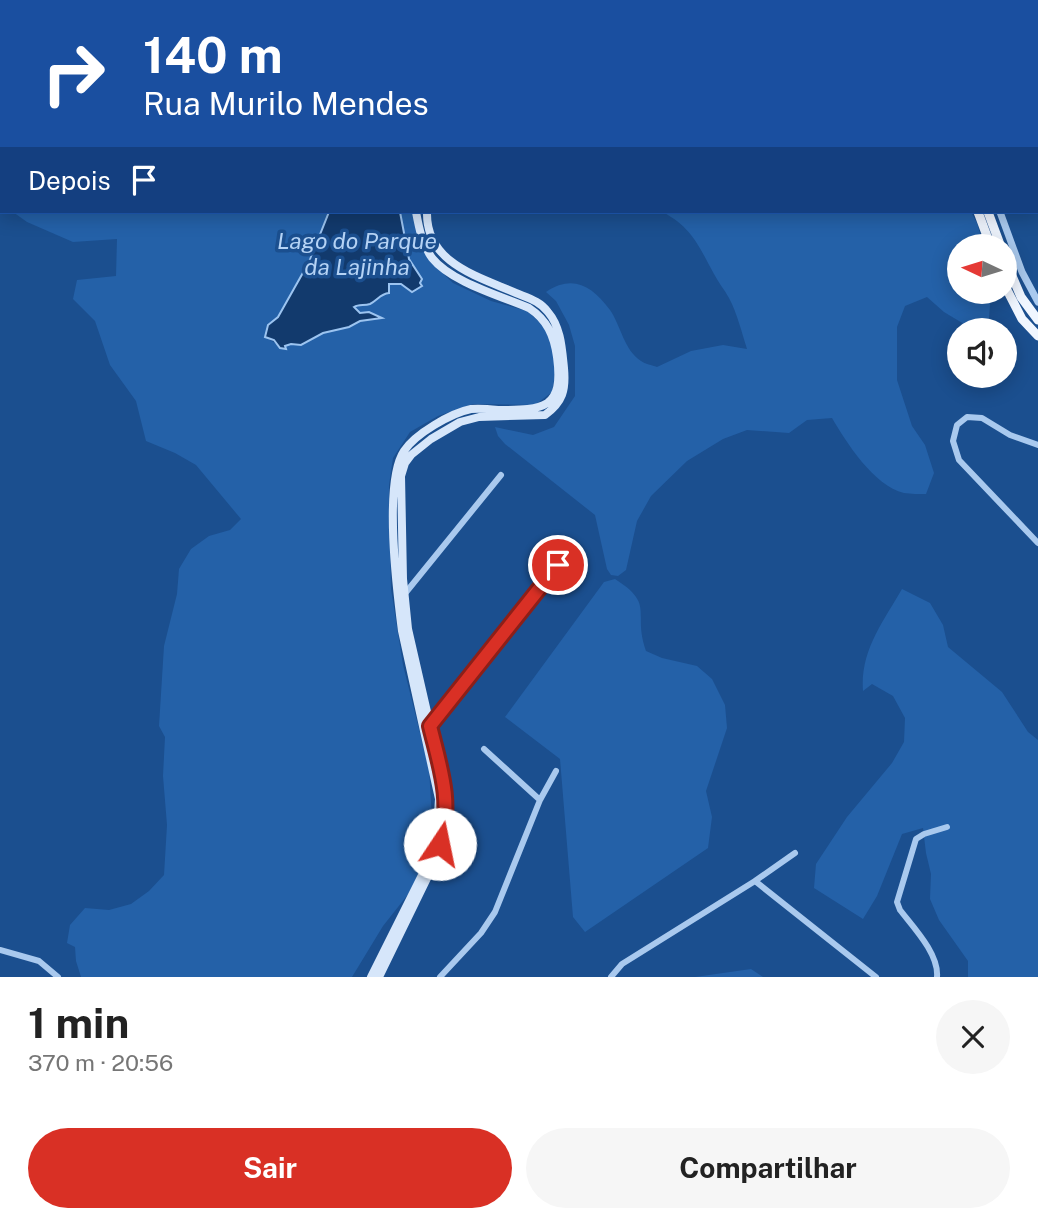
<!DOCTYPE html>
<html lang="pt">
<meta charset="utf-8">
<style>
:root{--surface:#fff;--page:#f6f6f6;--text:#222;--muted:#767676;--accent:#d93025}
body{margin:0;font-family:"Public Sans",sans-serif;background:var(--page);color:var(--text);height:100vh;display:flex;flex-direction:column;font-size:26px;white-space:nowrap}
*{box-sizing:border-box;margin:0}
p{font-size:23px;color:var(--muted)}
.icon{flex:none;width:38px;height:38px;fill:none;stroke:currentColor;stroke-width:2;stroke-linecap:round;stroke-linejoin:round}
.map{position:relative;height:977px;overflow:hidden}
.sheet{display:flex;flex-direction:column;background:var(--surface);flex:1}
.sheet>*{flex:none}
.hud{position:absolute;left:0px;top:0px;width:1040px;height:214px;box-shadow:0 4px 18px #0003;background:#1a4fa0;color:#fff;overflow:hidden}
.needle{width:46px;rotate:274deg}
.tools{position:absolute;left:947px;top:234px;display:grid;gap:14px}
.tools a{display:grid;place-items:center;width:70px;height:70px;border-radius:50%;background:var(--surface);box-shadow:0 4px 18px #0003;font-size:35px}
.pin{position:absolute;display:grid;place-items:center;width:60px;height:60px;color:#fff;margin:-30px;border:4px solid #fff;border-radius:50%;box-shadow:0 2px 7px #0007}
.me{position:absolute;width:77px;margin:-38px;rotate:11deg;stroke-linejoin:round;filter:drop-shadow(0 0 5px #0008)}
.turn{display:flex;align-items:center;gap:24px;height:147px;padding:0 28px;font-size:32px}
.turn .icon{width:91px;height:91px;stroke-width:2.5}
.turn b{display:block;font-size:49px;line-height:60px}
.then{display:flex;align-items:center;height:66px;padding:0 28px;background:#0003;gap:14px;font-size:26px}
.round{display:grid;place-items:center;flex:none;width:74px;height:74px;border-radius:37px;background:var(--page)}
.head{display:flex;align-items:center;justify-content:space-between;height:119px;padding:0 28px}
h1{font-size:42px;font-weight:700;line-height:52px}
.action{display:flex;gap:14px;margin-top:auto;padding:14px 28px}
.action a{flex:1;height:80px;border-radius:42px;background:var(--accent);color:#fff;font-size:28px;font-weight:700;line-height:80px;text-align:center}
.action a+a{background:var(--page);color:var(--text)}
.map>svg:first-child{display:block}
.green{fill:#2461a8}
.water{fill:#123a6d;stroke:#9cc4f0;stroke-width:2}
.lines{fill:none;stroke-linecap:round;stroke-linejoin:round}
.minor{stroke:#a9c9ee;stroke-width:6}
.tertiary{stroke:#a9c9ee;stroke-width:7}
.secondary{stroke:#d6e6fa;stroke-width:8}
.primary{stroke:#f0f6ff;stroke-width:9}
.route-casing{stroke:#8d1f18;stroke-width:18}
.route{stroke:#d93025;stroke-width:12}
.labels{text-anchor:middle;stroke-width:7;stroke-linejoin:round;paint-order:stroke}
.water-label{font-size:23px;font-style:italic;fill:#b5d3f5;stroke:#1b4f8f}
</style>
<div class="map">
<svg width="1038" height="977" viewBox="0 0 1038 977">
<rect width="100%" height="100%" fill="#1b4f8f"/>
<path class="green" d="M23 0H325L328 2H22Z
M13 212H329L309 262 278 317 268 325 265 337 285 349V346L291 344 301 345 332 329 349 327 361 321 381 318 375 314H360L354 307C360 304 364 305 370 303 377 301 380 294 389 293V284H401L415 291 419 286V273L409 259 400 212H414L431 262 453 283 491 301 527 311 546 328 553 350 555 374 552 392 535 405 473 404 438 416 410 432 393 458 389 485 391 589 403 665 429 769 432 818 424 860 417 883 383 926 352 977H81L76 961 75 947 67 943 70 925 85 908 109 910 131 904 149 891 164 875 167 825 163 776 165 737 159 726 164 646 177 594 179 569 191 549 209 536 230 530 241 519 196 465 175 453 146 441 136 401 110 365 95 321 73 299 77 280 116 276 117 239 73 242 27 222Z
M663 212H971L977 223 984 247H959V292H991L989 318 964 324 944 312 927 297 905 306 897 327V380L912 426 925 445 934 473 926 494C919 494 911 494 904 493 874 486 846 442 832 418L807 420 789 433 747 430 723 439 687 461 651 496 637 521 626 570 618 576 611 575 607 569 595 515 505 444 498 436 495 427 533 435 554 427 575 396V346L569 325 556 301 546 292C573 274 592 286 610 310 621 326 624 350 641 361 645 364 652 365 657 367L691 351 723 345 747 349C742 333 737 313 729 298 724 289 718 282 714 274 698 245 693 229 663 212Z
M615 579C656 605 632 612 646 651L662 658 697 666 712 679 725 705 727 728 706 791 712 817 708 848 585 932 573 917 560 759 505 717 604 582Z
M902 589 930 603 943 625 948 647 1002 692 1028 732 1038 740V977H968V961L939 920 930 899 931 874 926 853 923 828 902 834 877 896 863 919 814 888 816 864 847 817 892 763 904 742 905 718 893 696 872 684 863 691C860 651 883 622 902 589Z
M751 969 763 977H695Z"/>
<path class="water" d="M329 212H400L409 259 422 279 420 283 422 286 412 292 401 284H389V293C380 294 378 300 370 304 364 306 359 304 354 307L360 313 369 312 382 318 360 321 349 327 323 333 301 345 291 344 285 346 286 349 280 348 274 340 265 337 268 325 278 317 309 262Z"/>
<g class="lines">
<path class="minor" d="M455 2 456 0
M1038 445 1010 435 982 418 967 417 957 425 953 441 959 460 1038 543
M403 596 501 475
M430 726 569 549
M540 800 556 771
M755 881 876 977
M0 950 39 961 58 977
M440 977 481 933 495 912 540 800 484 749
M611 977 622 964 755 881 795 853
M937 977C939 954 914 928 900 910L897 902 916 839 924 834 947 827"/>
<path class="tertiary" d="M691 0 693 2
M1000 212 1022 272 1038 302"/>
<path class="secondary" d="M554 2 556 0
M371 977 428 863 437 827 439 799 402 631C397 592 383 482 404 451 415 434 451 413 471 409 480 408 489 409 498 410 544 410 564 409 557 357 554 335 547 320 529 308 501 296 451 282 432 258 422 244 419 228 416 212
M379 977 434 864 446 824 447 799 408 629 403 579 401 476 405 463 411 455 431 439 460 422 479 417 545 415C563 402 566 390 564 368 562 349 561 327 548 312 540 301 528 298 516 293 477 276 426 263 427 212"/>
<path class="primary" d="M331 0 335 2
M363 0 369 2
M652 0 656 2
M671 0 673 2
M560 2 563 0
M582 2 586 0
M978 212 991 247
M988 212 1001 247
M1004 257 1021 297 1038 320
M1004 284 1022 319 1038 336"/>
</g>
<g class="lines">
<defs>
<path id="route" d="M440 844C453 802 440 767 430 726L558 565"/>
</defs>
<use href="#route" class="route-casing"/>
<use href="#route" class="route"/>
</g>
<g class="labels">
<g class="water-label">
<text x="357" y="249">Lago do Parque<tspan x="357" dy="26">da Lajinha</tspan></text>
</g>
</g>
</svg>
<div class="tools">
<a><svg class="needle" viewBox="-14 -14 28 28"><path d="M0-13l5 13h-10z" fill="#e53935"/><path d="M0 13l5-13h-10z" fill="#767676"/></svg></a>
<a><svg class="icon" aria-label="sound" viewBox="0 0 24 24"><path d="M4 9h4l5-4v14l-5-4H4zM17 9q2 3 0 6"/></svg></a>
</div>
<div class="pin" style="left:558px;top:565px;background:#d93025"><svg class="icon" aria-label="arrive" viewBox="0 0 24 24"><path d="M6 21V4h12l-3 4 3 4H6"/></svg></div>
<svg class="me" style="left:440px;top:844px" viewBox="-20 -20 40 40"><circle r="19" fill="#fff"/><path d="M0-13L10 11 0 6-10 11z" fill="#d93025"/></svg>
<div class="hud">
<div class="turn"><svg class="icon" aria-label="right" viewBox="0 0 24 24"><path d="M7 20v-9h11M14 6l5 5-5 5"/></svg><div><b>140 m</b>Rua Murilo Mendes</div></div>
<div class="then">Depois<svg class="icon" aria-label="arrive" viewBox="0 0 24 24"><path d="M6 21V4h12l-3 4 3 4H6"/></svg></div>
</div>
</div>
<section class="sheet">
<div class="head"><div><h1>1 min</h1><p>370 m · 20:56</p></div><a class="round"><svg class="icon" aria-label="close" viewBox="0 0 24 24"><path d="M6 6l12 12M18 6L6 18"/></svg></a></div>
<div class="action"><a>Sair</a><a>Compartilhar</a></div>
</section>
